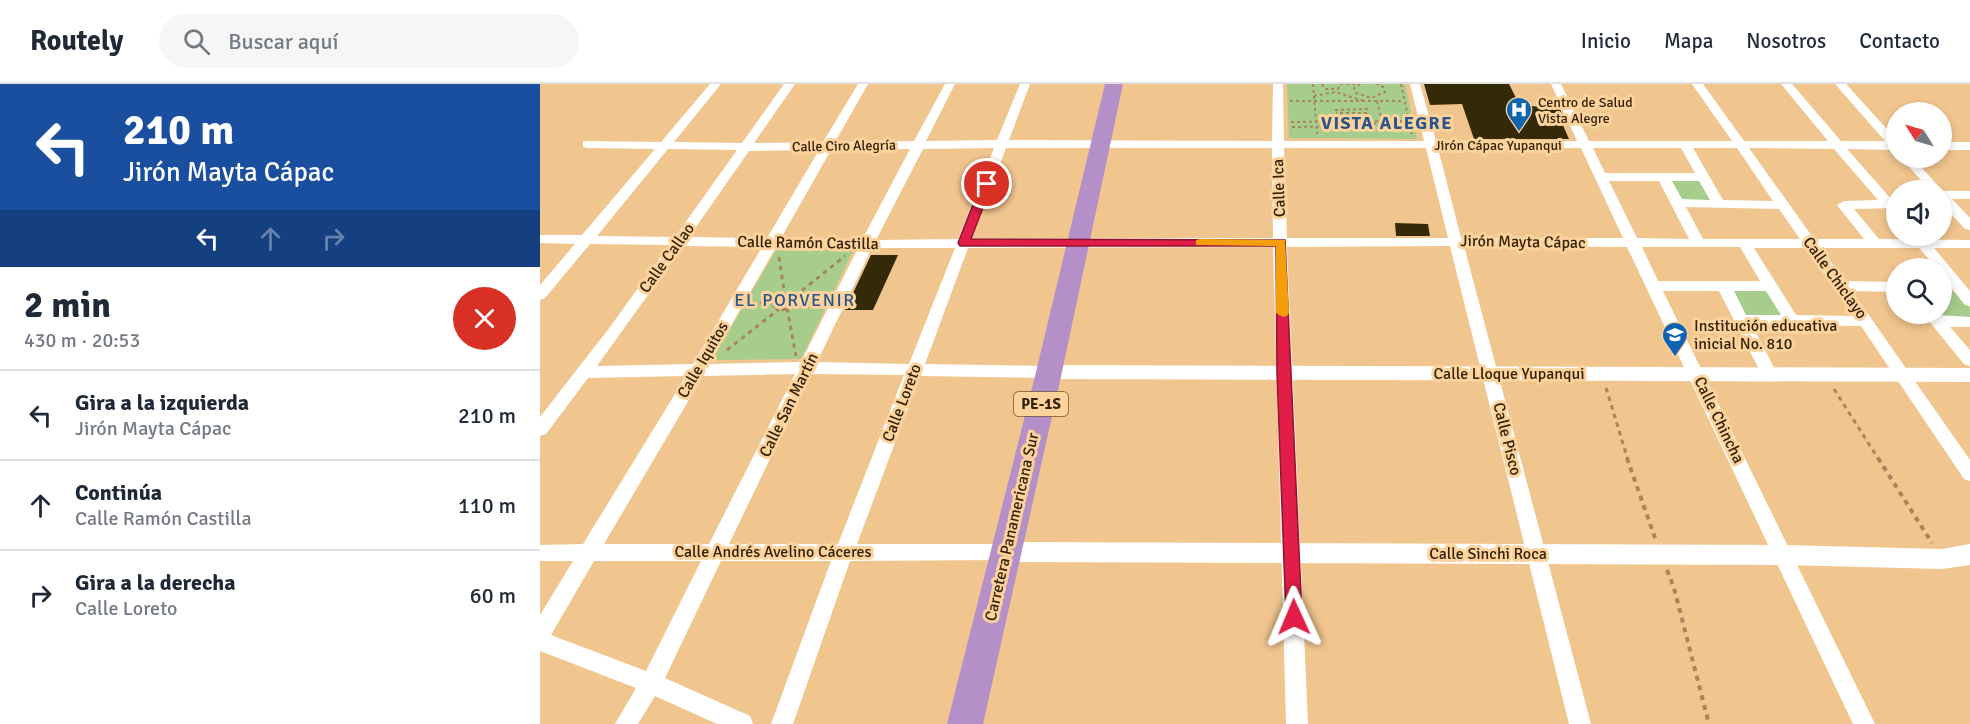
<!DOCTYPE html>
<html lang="es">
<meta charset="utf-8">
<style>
:root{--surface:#fff;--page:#f6f6f7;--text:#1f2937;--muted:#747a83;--line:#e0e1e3}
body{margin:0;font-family:Signika,sans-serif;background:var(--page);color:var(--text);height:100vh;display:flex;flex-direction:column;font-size:22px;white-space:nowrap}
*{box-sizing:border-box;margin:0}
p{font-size:20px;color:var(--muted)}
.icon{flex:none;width:33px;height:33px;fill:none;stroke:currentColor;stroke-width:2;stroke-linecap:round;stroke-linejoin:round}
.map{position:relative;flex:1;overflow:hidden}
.details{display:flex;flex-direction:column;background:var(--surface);width:540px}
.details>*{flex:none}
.hud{background:#1a4fa0;color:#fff;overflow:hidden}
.needle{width:39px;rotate:307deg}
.tools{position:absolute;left:1346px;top:18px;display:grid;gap:12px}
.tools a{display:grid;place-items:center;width:66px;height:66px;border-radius:50%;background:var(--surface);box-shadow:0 3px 9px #0003;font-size:30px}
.pin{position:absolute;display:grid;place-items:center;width:51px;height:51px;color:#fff;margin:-26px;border:3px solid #fff;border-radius:50%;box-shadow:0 2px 6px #0007}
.me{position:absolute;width:66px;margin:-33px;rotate:359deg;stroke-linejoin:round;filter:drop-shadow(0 0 4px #0008)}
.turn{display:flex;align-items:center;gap:21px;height:126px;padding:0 24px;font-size:27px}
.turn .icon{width:78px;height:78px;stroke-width:2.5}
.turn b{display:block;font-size:42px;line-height:51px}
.lanes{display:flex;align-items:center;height:57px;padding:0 24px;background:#0003;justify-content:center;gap:30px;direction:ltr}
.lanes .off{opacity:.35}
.round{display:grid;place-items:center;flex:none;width:63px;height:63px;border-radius:32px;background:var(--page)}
.overview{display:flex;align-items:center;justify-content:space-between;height:102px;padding:0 24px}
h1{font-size:36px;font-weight:800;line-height:45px}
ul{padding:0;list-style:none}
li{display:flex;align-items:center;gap:18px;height:90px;padding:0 24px;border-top:2px solid var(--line)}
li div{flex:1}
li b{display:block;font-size:22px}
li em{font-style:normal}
header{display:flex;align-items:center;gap:36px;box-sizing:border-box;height:84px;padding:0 30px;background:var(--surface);border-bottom:2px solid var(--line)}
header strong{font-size:28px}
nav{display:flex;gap:33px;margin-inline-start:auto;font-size:21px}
.search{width:420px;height:54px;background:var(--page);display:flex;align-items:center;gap:15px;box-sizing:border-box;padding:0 21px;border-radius:33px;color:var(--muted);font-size:22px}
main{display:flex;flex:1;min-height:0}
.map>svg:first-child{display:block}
.green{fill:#a7cd8c}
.building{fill:#342a07}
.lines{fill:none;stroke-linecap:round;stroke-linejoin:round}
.path-far2{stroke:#a7865b;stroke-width:2;stroke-dasharray:3 3;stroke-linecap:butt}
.path-far1{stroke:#a7865b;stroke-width:3;stroke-dasharray:4.5 4.5;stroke-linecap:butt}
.path{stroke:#a7865b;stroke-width:4;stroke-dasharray:5 5;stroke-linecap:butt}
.minor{fill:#fff;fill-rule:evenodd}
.tertiary{fill:#fff;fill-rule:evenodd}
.trunk{fill:#b48fc8;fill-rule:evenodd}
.route{fill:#e11d48;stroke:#92132f;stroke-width:1.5}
.slow{fill:#f59e0b}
.labels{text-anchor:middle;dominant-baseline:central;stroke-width:6;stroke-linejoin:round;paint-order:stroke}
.far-poi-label{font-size:14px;fill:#32220b;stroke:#fed29b;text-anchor:start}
.far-street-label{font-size:14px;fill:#32220b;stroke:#fed29b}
.shield{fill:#fed29b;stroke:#6f5736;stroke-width:1.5}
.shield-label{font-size:15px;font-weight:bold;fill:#32220b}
.street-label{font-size:16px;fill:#32220b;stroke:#fed29b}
.poi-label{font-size:16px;fill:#32220b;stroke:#fed29b;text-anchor:start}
.far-district-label{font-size:18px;font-weight:bold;letter-spacing:1.5px;fill:#26568a;stroke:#fed29b}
.neighbourhood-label{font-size:18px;letter-spacing:1.5px;fill:#26568a;stroke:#fed29b}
</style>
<header>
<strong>Routely</strong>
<div class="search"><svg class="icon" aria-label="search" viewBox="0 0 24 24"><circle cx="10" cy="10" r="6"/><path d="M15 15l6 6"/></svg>Buscar aquí</div>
<nav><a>Inicio</a><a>Mapa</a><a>Nosotros</a><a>Contacto</a></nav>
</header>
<main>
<section class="details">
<div class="hud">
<div class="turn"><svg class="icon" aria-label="left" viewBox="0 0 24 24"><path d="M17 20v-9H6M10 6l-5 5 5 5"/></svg><div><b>210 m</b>Jirón Mayta Cápac</div></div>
<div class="lanes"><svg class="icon" aria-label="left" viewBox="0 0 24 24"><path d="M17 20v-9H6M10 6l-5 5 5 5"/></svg><svg class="icon off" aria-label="ahead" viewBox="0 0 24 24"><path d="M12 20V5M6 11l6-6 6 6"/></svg><svg class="icon off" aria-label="right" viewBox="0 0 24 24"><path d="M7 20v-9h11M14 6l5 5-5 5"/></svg></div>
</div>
<div class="overview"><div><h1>2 min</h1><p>430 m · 20:53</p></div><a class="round" style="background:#d93025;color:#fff"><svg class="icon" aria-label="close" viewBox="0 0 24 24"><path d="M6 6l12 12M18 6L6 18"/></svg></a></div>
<ul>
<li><svg class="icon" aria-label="left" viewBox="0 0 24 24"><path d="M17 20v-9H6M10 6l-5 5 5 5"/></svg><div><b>Gira a la izquierda</b><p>Jirón Mayta Cápac</p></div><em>210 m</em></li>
<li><svg class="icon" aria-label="ahead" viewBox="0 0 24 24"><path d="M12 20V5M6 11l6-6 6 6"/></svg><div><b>Continúa</b><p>Calle Ramón Castilla</p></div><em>110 m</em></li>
<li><svg class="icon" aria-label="right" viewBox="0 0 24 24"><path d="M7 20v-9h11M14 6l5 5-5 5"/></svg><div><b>Gira a la derecha</b><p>Calle Loreto</p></div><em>60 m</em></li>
</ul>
</section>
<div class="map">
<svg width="1430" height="640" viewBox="0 0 1430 640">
<rect width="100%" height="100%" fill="#f1c58e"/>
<path class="green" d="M747,0h118l12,55 -128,-1z
M1129,96l31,1 12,19h-32z
M314,165l-53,110 -89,1 64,-110z
M1192,205l35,1 17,26h-38z
M1401,208h16l13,16v10h-29l-3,-4h3z"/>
<path class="building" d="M884,0h85l11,22 39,1 7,16h-4l7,16h-95l-12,-35 -32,1z
M855,139l33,1 2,12h-34z
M331,171h27l-25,55h-28z"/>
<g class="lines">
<path class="path-far2" d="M773,0l4,50
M782,0l3,5h13l2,-5
M800,0h16
M820,0l-6,4 2,5 15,5 14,-6 -2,-5 -6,-3
M861,0l11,51
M774,12l22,-4 28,9
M750,17h114
M837,17l5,20
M795,26l32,-1v4h-31
M751,38l118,-1
M752,43l83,-1 -1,-5"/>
<path class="path-far1" d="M239,173l6,40
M251,210l8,4 -4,8 -13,4 -8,-4 5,-8z
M255,212l50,-40
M257,218h25
M211,219l26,-1
M247,224l9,48
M187,266l52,-41
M1066,304l22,72
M1294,305l45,71"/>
<path class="path" d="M1087,374l28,80
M1338,374l54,85
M1127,486l7,18 35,136"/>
<path class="minor" d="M170,0h11l-47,58 68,1 42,-59h11l-41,59 69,-1 35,-58h10l-33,58 79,-1 31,-57h10l-29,57 71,-1 23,-56h10l-21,56 263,1 1,-57h10l1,57h140l-14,-57h10l16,57h141l-26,-57h10l28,57h143l-40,-57h11l41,57h84l-47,-57h11l49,57h44l-50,-57h11l50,55v11l-49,-1 45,51h4l-1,8 -41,1 25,30 91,1v8h-36l36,43v15l-5,-1 -24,-30v-7h-5l-17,-20h-98l24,33 51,1v10l-44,-1 118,169v21l-6,-2 -103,-153 -109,-1 26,50 -2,4h-12l-45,-88h-56l212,433h-22l-226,-477 -163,-1 127,478h-22l-119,-478 -163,1 21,477h-22l-13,-477 -305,1 -43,116 124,2 6,2 2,4 -2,4 -6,2 -129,-2 -63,168h148l7,2 3,6 -3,6 -7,2 -155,1 -57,163h-22l60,-163h-110l-56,117 85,38 3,8h-36l-62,-28 -17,28h-23l21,-36 -96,-37v-36l33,-54h-33v-16l43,-1 103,-168 -98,2 -42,56 -6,2v-19l70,-90 59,-82 -79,-1 -45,54 -5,2v-15l35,-41 -35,-1v-8h42l73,-86 -68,-1 -4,-1v-6l78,1zM454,64l-36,91 -82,1 47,-91zM466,64h266l1,90 -301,1zM744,64h142l22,90h-161zM898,64h143l42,90h-162zM1053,64h88l14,25h-90zM1153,64h44l36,53 -50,-1zM1209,64l85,1 44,51 -34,1 -7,4 27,34h-50zM128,65l69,1 -62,87 -78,-1zM370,65l-48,91 -81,-2 50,-88zM279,66l-52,88 -78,-1 60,-86zM1069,97h50l30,58 -52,-1zM1132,97h27l11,19 -28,-1zM1146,123l93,2 21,30h-97zM143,162l79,1 -69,117 -96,2zM236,163l82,1 -57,114 -92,2zM1102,163h98l20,34h-102zM332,164h83l-46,116 -92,-2zM1214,164h52l48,68 -58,-1zM1194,207h32l15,24h-35zM255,290l-86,170h-105l99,-168zM271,290l93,1 -66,169h-109zM54,477h107l-55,110 -95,-36z
M1401,58h29v8h-29z
M1361,74h12l30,33h27v8h-18l18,19v12l-5,-1 -24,-26v-13h-11z
M1383,230l47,3v10h-20l20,23v16l-6,-2z"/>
<path class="tertiary" d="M509,281l921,3v14l-921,-3 -7,-2 -2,-5 2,-5z
M465,458l779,3 158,4 28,-5v21l-28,4 -158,-4 -779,-3 -8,-3 -3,-7 3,-7z"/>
<path class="trunk" d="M565,0h18l-61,288 -79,352h-36l89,-352z"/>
</g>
<path class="route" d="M447,96l5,4 -21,55 314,1 17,377 -2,6 -6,2 -6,-2 -2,-6 -9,-244 -1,-127h-316l-2,-3 23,-59z"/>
<path class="slow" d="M660,155l85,1 4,73 -2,3 -4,1 -7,-4v-67l-80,-1v-5z"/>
<defs>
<symbol id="hospital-pin" viewBox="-11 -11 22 30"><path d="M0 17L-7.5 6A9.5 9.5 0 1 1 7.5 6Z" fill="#0f64b2" stroke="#fed29b"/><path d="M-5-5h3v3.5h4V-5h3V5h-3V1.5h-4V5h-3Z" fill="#fff"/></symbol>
<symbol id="school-pin" viewBox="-11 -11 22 30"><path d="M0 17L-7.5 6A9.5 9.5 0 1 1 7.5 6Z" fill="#0f64b2" stroke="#fed29b"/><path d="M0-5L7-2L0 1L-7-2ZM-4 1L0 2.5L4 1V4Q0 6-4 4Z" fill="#fff"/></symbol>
</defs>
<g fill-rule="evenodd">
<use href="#hospital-pin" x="964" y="11" width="30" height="40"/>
<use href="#school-pin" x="1120" y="236" width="30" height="40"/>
</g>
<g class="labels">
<g class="far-poi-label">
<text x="998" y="18">Centro de Salud<tspan x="998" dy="16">Vista Alegre</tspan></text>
</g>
<g class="far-street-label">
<text x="958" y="61">Jirón Cápac Yupanqui</text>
<text transform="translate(304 62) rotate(-1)">Calle Ciro Alegría</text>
</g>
<rect class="shield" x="474" y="308" width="54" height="24" rx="4.5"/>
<g class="shield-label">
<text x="501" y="320">PE-1S</text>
</g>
<g class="street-label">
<text transform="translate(739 104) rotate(-92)">Calle Ica</text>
<text transform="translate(983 158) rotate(1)">Jirón Mayta Cápac</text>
<text transform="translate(268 159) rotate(1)">Calle Ramón Castilla</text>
<text transform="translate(127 174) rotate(-54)">Calle Callao</text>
<text transform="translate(1295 194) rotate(54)">Calle Chiclayo</text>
<text transform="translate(163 276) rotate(-60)">Calle Iquitos</text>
<text x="969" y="290">Calle Lloque Yupanqui</text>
<text transform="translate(362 319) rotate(-69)">Calle Loreto</text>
<text transform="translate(249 321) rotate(-64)">Calle San Martín</text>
<text transform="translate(1179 336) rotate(64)">Calle Chincha</text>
<text transform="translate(967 355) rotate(76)">Calle Pisco</text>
<text transform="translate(472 443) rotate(-77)">Carretera Panamericana Sur</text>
<text x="233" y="468">Calle Andrés Avelino Cáceres</text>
<text x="948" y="470">Calle Sinchi Roca</text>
</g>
<g class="poi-label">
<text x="1154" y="242">Institución educativa<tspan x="1154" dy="18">inicial No. 810</tspan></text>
</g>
<g class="far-district-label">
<text x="847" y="39">VISTA ALEGRE</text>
</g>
<g class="neighbourhood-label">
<text x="255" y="216">EL PORVENIR</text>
</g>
</g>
</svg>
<div class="tools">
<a><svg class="needle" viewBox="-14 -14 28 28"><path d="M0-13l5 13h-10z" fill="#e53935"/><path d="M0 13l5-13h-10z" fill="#747a83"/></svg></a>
<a><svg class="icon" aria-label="sound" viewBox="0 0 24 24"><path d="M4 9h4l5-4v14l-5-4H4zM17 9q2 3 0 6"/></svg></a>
<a><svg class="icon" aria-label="search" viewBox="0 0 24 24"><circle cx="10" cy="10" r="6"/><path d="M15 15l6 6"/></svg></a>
</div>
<div class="pin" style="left:447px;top:100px;background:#d93025"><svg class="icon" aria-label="arrive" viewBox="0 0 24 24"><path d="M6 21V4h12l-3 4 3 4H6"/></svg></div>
<svg class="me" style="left:754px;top:533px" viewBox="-20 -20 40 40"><path d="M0-17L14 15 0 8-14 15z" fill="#e11d48" stroke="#fff" stroke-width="4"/></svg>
</div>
</main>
